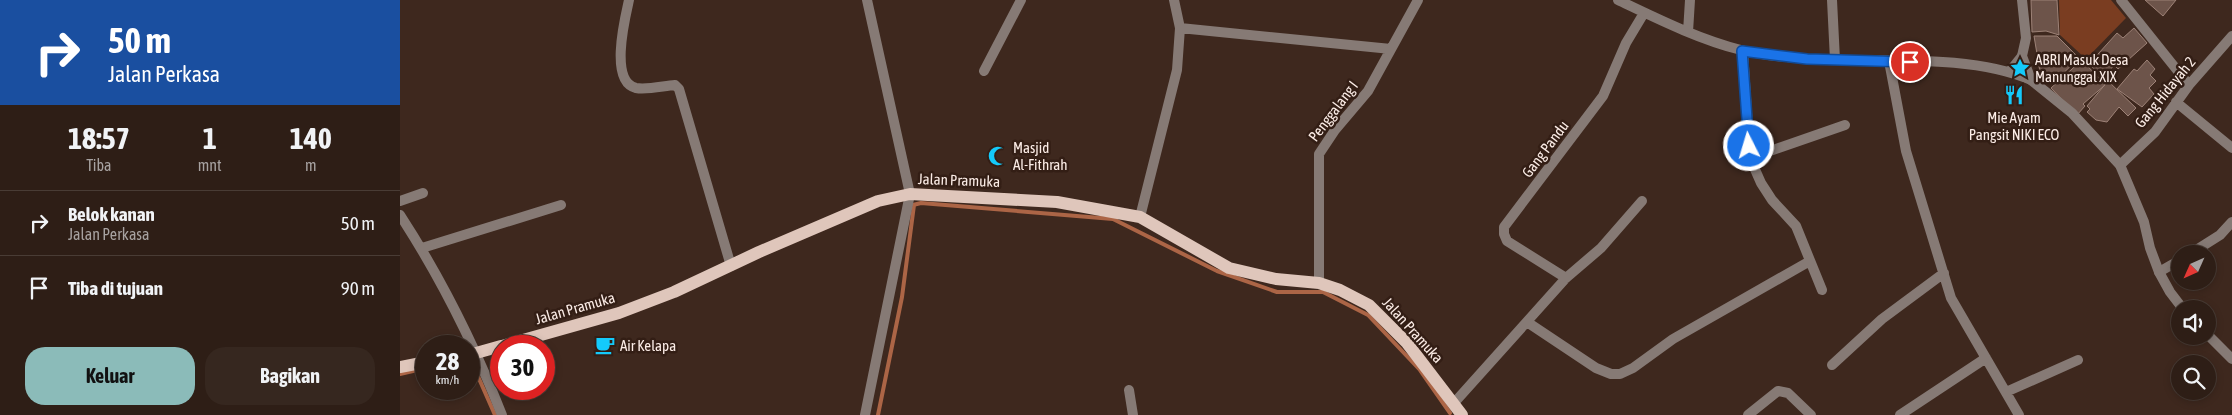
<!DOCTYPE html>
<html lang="id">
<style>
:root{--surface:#2e1e16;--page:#36271f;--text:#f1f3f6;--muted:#a7a2a1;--line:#493c35;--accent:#8bbbb9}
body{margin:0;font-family:"Asap Condensed",sans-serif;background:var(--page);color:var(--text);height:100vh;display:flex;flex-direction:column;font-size:19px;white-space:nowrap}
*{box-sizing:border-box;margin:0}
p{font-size:16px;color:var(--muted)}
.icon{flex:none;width:28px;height:28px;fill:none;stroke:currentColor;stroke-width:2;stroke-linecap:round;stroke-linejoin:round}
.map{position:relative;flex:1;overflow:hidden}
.side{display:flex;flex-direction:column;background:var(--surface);width:400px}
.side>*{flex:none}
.hud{background:#1a4fa0;color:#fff;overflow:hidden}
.needle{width:32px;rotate:225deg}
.fabs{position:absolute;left:1771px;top:245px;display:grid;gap:10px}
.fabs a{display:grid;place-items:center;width:45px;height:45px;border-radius:50%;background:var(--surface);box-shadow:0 2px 8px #0003,0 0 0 1px var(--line);font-size:25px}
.speed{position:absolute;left:15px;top:335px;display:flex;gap:10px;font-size:25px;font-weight:700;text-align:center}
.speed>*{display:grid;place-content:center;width:65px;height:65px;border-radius:50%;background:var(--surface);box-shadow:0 2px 8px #0003,0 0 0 1px var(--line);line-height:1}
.speed small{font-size:12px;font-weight:400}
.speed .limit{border:8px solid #d22;background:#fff;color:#111}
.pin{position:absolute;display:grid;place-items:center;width:42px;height:42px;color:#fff;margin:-21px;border:2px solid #fff;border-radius:50%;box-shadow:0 1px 5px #0007}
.me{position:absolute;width:55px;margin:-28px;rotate:355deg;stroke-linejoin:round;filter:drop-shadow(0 0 4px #0008)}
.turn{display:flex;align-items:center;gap:18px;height:105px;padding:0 25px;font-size:22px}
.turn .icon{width:65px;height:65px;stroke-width:2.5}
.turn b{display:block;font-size:35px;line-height:42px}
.eta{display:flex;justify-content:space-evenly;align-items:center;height:85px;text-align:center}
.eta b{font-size:30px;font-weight:700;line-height:35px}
.button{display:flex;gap:10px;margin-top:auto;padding:10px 25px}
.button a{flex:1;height:58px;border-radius:20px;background:var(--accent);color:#111;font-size:20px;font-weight:700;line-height:58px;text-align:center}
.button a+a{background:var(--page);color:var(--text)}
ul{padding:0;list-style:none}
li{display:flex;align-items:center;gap:15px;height:65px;padding:0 25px;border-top:1px solid var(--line)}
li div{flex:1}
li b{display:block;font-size:19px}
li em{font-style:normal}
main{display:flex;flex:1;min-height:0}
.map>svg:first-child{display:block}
.green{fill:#7a3d21}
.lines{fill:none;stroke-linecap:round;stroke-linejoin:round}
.stream{stroke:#ac6546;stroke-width:4}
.building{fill:#6d544a;stroke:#9d8277}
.minor{stroke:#867a75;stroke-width:10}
.tertiary{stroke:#867a75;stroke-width:10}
.primary{stroke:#dfc6bb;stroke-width:12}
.route-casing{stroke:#114b97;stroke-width:12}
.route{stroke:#1a73e8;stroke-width:9}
.labels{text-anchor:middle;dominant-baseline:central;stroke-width:5;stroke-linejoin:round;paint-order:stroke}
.poi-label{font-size:15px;fill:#fbece6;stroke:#331e15;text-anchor:start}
.street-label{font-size:15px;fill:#fbece6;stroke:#331e15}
</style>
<main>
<section class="side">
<div class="hud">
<div class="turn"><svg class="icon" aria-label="right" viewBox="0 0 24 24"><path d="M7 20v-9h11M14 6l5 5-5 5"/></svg><div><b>50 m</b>Jalan Perkasa</div></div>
</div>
<div class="eta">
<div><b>18:57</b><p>Tiba</p></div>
<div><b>1</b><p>mnt</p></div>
<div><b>140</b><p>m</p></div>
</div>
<ul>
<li><svg class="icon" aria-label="right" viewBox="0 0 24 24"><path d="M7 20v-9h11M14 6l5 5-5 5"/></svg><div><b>Belok kanan</b><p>Jalan Perkasa</p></div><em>50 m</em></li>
<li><svg class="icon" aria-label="arrive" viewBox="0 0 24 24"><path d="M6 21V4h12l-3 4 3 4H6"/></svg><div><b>Tiba di tujuan</b></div><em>90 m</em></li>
</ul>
<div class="button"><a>Keluar</a><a>Bagikan</a></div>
</section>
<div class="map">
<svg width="1832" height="415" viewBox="0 0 1832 415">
<rect width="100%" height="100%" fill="#3e281e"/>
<path class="green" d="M1659,0h52l15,18 -40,41 -26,-24z"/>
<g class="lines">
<path class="stream" d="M513,205l8,-2 192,16 104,52 60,21h46l45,23 52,55 30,43
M69,366l4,-1 22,50
M0,374l26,-6
M478,415l24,-118 12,-92"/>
</g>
<path class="building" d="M1631,0h26l2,35 -13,-4 -14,1z
M1745,0h31l-13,16z
M1734,28l13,15 -29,26 -4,-4 -10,13 -15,-14 28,-31 6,5z
M1634,36h23l22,22 -27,26 -12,-12z
M1682,60l23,25 -22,19 2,2 -8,9 -26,-27z
M1747,60l8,9 -5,6 6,6 -7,7 5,6 -12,13 -25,-18 17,-20 3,2z
M1708,81l28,27 -8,8 -9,-9 -12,15 -11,-2 -9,-8 3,-3 -3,-3z"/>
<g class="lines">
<path class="minor" d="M229,0c-4,18 -20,82 7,88 11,2 27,-2 39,-3l4,4 52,177
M1218,0c40,19 80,39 123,50 21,6 47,7 68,9 69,4 159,-6 222,21
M1432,0l3,60
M1721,0l68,85
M780,28l211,21
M1288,32l2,-32
M1343,51l7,107 11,25 11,17 24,26 26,64
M1489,61l17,90 45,147 68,117
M584,71l37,-71
M1610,71l12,-15
M1776,102l56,46
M1350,158l95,-33
M1720,165l35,-33 34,-47 43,-49
M0,201l23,-8
M0,215c41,63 74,129 102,200
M740,217l37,-147 3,-42 -6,-28
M22,248l139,-43
M1790,254l30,-19 12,-13
M1759,272l21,-12
M1166,278l-59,-37 -3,-7v-7l99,-131 23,-53 18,-30
M919,283v-129l16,-24 33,-39 50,-91
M1127,322l69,46 15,6h9l13,-6 40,-29 137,-78
M1432,365l50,-46 62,-46
M729,390l4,25
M1606,392l72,-32
M1054,403l112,-125 35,-30 41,-47
M465,415l45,-221 -43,-194
M1348,415l30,-24 10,2 23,22
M1500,415l86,-57"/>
<path class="tertiary" d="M1622,0l4,38 -4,18 9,24 41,33 48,52 24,57 6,26 9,24 11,20 13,17
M1808,335l24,24"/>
<path class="primary" d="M102,346l117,-33 55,-21 85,-40 119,-51 32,-7 147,8 83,15 89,51 47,11 43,4 21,7 29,15 38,38 55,72
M69,355l32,-9
M0,367l26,-5"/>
</g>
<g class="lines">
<defs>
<path id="route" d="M1349,146l-7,-95 65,8 103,3"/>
</defs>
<use href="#route" class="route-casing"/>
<use href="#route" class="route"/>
</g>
<defs>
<symbol id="sight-bare" viewBox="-9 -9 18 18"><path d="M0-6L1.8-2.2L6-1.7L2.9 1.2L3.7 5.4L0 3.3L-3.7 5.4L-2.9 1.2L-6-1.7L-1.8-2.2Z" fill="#14cafb" stroke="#331e15" stroke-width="2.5" paint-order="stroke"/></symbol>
<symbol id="restaurant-bare" viewBox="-9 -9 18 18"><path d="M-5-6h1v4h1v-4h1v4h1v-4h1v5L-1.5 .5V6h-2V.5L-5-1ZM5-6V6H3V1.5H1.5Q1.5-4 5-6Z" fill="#14cafb" stroke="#331e15" stroke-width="2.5" paint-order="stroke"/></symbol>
<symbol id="mosque-bare" viewBox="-9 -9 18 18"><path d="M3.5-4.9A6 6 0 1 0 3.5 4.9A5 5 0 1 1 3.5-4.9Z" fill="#14cafb" stroke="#331e15" stroke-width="2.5" paint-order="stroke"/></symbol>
<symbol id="cafe-bare" viewBox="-9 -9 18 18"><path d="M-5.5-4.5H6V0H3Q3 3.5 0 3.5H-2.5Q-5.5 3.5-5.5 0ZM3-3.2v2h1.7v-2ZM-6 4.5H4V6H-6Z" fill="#14cafb" stroke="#331e15" stroke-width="2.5" paint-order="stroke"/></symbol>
</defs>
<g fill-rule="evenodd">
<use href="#sight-bare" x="1606" y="54" width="28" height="28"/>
<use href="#restaurant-bare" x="1600" y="81" width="28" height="28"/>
<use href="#mosque-bare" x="584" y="142" width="28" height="28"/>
<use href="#cafe-bare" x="191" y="331" width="28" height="28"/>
</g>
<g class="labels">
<g class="poi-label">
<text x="1635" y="59">ABRI Masuk Desa<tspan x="1635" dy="17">Manunggal XIX</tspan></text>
<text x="1614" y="117" text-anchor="middle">Mie Ayam<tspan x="1614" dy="17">Pangsit NIKI ECO</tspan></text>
<text x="613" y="147">Masjid<tspan x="613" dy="17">Al-Fithrah</tspan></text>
<text x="220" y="345">Air Kelapa</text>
</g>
<g class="street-label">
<text transform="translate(1765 92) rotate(-51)">Gang Hidayah 2</text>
<text transform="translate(933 111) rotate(-53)">Penggalang I</text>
<text transform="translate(1145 149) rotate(-53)">Gang Pandu</text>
<text transform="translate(559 180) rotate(2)">Jalan Pramuka</text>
<text transform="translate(175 308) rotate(-16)">Jalan Pramuka</text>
<text transform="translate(1013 330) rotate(48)">Jalan Pramuka</text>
</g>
</g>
</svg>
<div class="fabs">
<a><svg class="needle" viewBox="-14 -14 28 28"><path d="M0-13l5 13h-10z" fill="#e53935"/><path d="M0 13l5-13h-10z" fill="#a7a2a1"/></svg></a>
<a><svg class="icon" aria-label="sound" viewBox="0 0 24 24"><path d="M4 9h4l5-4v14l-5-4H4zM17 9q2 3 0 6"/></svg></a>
<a><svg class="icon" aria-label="search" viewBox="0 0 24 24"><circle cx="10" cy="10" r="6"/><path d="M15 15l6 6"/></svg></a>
</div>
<div class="speed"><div>28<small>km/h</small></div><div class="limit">30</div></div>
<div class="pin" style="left:1510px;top:62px;background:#d93025"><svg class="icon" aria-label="arrive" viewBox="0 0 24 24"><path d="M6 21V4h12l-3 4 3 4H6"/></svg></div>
<svg class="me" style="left:1349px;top:146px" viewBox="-20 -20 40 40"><circle r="17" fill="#1a73e8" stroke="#fff" stroke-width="3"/><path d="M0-11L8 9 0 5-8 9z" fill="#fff"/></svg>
</div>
</main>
